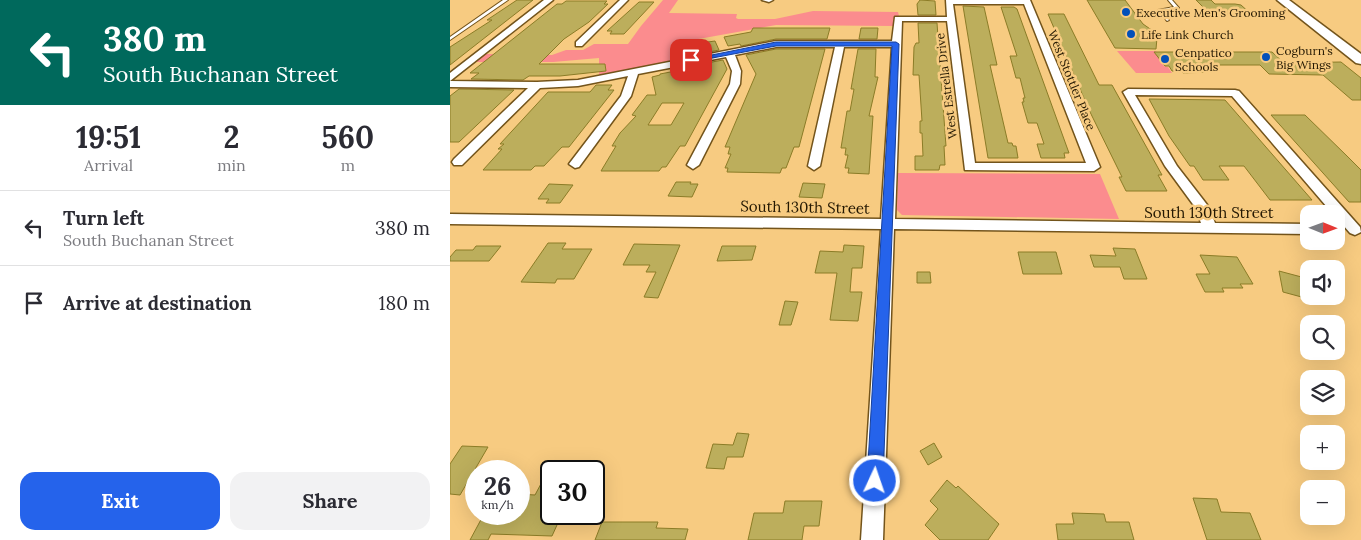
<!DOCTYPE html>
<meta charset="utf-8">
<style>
:root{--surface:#fff;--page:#f2f2f3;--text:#2b2b33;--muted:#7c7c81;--line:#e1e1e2;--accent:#2563eb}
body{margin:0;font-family:Lora,serif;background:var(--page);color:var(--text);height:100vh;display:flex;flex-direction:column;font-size:19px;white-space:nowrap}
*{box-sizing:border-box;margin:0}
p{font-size:16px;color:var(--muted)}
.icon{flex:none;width:28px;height:28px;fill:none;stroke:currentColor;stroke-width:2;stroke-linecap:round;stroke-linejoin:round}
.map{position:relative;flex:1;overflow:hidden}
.panel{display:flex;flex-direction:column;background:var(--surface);width:450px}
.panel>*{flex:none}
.banner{background:#00695c;color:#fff;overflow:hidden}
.needle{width:32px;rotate:91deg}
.fabs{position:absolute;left:850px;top:205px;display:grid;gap:10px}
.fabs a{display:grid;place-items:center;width:45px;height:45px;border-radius:10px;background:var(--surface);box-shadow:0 5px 20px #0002;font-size:25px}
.speed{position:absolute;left:15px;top:460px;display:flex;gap:10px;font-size:25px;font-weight:700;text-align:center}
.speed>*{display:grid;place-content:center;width:65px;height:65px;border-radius:50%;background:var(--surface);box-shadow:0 5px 20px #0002;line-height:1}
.speed small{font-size:12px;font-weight:400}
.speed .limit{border:2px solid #111;border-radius:8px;background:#fff;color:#111}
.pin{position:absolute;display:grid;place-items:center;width:42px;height:42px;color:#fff;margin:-21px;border-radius:10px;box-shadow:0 2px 8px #0006}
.me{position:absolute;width:55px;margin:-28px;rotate:3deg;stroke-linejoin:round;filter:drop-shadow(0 0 4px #0008)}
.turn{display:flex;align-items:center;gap:18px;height:105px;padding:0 20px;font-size:22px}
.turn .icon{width:65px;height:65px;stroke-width:2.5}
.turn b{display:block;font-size:35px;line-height:42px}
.eta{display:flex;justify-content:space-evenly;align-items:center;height:85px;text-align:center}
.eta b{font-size:30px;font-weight:700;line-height:35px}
.button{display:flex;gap:10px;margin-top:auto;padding:10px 20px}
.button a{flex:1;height:58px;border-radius:15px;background:var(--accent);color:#fff;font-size:20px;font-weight:700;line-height:58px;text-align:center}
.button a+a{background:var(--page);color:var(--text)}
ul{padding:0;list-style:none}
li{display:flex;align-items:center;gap:15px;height:75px;padding:0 20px;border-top:1px solid var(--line)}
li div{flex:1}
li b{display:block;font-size:19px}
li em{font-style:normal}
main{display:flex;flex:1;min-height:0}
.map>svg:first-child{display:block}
.green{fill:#fb8c8e}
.building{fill:#bcae5c;stroke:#8b7c27;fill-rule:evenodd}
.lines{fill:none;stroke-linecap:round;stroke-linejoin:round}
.lane-casing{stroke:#73541b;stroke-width:2}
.street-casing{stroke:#73541b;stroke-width:3}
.secondary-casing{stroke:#73541b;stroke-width:3}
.lane{fill:#fff;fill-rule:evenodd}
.street{fill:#fff;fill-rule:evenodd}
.secondary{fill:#fff;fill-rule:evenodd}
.route{fill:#2563eb;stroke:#184099}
.poi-dot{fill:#0350ba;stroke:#f7cb81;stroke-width:2}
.labels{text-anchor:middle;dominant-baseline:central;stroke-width:5;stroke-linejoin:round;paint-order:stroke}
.far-poi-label{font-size:12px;fill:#241802;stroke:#f7cb81;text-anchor:start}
.far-street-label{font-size:12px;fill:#241802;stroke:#f7cb81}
.street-label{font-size:15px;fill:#241802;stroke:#f7cb81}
</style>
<main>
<section class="panel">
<div class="banner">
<div class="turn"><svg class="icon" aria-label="left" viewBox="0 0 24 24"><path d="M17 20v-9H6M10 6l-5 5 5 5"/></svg><div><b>380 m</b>South Buchanan Street</div></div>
</div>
<div class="eta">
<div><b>19:51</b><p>Arrival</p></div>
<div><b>2</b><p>min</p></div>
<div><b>560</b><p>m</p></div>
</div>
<ul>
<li><svg class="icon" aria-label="left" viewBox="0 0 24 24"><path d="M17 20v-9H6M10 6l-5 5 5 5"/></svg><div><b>Turn left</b><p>South Buchanan Street</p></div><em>380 m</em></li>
<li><svg class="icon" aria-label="arrive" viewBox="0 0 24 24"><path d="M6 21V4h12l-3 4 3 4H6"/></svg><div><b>Arrive at destination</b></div><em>180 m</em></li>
</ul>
<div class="button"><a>Exit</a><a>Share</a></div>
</section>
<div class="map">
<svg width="911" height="540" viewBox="0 0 911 540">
<rect width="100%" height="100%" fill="#f7cb81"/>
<path class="green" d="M213,0h15l-9,13 68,1 -1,4 2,1h37l38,-8 85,1 1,4 -6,3v7l-117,-1 -100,18 6,17 -83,16v-18l-46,4h-77l9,-8 67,1 14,-5h17l11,-6h34l13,-18z
M667,51h39l8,15 4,1 4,6h-36z
M448,173l202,1 19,45 -217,-4 -5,-5z"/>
<path class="building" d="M67,0h16l-83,65v-18l42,-27h-5z
M470,0l15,1 1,14h-18l-1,-11z
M637,0h38l18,24 13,9 1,5 -1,11 -41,-1z
M746,0h15l4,4h20l6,1 11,10 -35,-1 -9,-2z
M116,1h41l-3,3h4l-19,18 -25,17 -25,25h66l1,7 -46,5h-31l-6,4 -52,-1 8,-6h-9l87,-69h5z
M189,2h15l-30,32h-14l2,-3h-5z
M513,6l21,1 13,58h-7l18,78h4l1,3h3l2,12h-30z
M551,7h13l3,2 52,144h-5l1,5h-24l-4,-14h7l-7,-21h-9l-6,-21h2l-1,-4h2l-5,-20h-4l-6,-22h7z
M598,14h16l35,71h13l50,90h-4l9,16h-41l-7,-14h3l-33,-67z
M468,23h19l9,123h-2l1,19h-5l-1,5h-24v-14h8l-1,-23h-2v-12h2l-3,-46h-6l1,-28 2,-4h3z
M303,28h77l-3,11h-51l-35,7 -1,-2 -12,2 -4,-9 27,-5z
M411,28h17l-1,11h-18z
M265,41l4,9 -36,7 -3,-11z
M326,49h49l-26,98h-5l-8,21h-4l-2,5 -53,-1 1,-4h-3l6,-14h-3l2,-7h-5l31,-73 -10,-19z
M408,49h18l-1,28h3l-9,39h4l-4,58 -21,-1 1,-5h-4l3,-13h-3l1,-7h-5l6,-37h3l4,-22h-3z
M704,52h118l12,11 57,-1 20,16v22h-9l-29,-25 -54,-1 -9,-9h-55l6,7 -28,1 -1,-2h-10l-3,-5h-4z
M273,60l4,9 -42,77h-5l-14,21h-4l-3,4h-58l15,-25h-4l8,-13 16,-17 -4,-1 15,-20h9l-4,-18 8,-2v-1l26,-5 -1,-2zM212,103h22l-13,22h-23z
M146,85h16l-4,5h6l-45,57h-7l-18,19h-9l-4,4h-48l19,-21h-4l6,-5h-4l48,-52h42z
M9,89l55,1 -55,52h-9v-46z
M699,99l76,1 87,100h-42l-26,-34h-25l10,14h-26l-9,-14h-4l-21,-30z
M821,115h34l42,41 14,14v32h-12z
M226,182h15l-1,2h8l-6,13 -24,-1z
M353,183l22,1 -3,14 -23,-1z
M99,184l24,1 -13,18h-14l3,-4h-11z
M98,243h18l-4,6h30l-18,30h-17l-2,4 -34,-1z
M184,244l46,1 -22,53 -14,-1 12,-25h-10l4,-7h-27z
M394,245l20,1 -2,22h-10l-2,24h12l-4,29 -28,-1 7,-47h-22l5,-22 23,1z
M26,246h25l-12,15h-39v-4l6,-7h17z
M272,246h34l-4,14 -35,1z
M663,248l22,1 12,30h-23l-4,-12h-26l-4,-12 26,1z
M568,252h38l6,22h-39z
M750,255l37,2 16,27h-13l3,4h-21l2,4h-19l-9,-18h14z
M829,271l30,8v20l-26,-7z
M467,272h13l1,11h-14z
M335,301l13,1 -7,23h-12z
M287,433l12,1 -6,23h-16l-3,12 -18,-1 7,-24 20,1z
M484,443l8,14 -14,8 -8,-14z
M12,446l26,1 -28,48 -10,-1v-30z
M93,480h8v34h11l-10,22 -61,-2 -3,6h-18l14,-26h35v-20l16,1z
M497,480l9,8 2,-2 41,38 -11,16h-48l-15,-15 13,-16 -8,-8z
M743,498l24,1 4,13 29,1 11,27h-54z
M335,501h37l-3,25h-15l-2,14h-54l6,-27h29z
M622,513l32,1 2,8h23l5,18h-76l-2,-16h18z
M152,522h56l-2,6 32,1 -3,11h-90z"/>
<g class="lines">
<defs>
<path id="lane" d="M53,0h5l-58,40v-3z
M718,0h4l7,8 -16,3 6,9 -2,1 -9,-11 16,-3z"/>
<path id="street" d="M94,0h9l-103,81v-8z
M170,0h8l-46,46h-6v-4z
M312,0h11l-4,2z
M496,0h84l70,167 -6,4 -129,-1 -18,-149h-45l-7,198 306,4 -6,-16 -30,-41 -42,-74 5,-3 107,1 4,1 121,136 1,5 -6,3 -5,-2 -14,-16v-3h-3l-101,-118 -97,-1 42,71 31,40 7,17 94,1v10l-415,-5 -11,311h-22l20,-311 -431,-5v-10l431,5 11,-172h-48l-24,119 -6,4 -6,-4 27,-119h-59l-41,8 6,16 -1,13 -41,81 -6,4 -6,-4 43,-81 2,-13 -6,-14 -88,17 -7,22 -52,71 -4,1 -6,-4 52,-68 7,-20 -50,10 -38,2 -78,77h-8l-2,-3 2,-3 74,-71 -78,-1v-6l87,1 41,-2 198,-39h116l3,-24h52zM503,4h71l62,159h-111z"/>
<path id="secondary" d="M827,0h12l72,54v10l-5,-1z"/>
</defs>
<use href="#lane" class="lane-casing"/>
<use href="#street" class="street-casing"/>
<use href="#secondary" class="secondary-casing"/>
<use href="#lane" class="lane"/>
<use href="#street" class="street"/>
<use href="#secondary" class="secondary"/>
</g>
<path class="route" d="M326,42h120l3,2 -16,437 -3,5 -5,3 -6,-3 -2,-5 25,-435h-116l-85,16 -4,-2z"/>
<g class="poi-dot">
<circle cx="676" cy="12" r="5"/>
<circle cx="681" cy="34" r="5"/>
<circle cx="816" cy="57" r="5"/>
<circle cx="715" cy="59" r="5"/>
</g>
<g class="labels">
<g class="far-poi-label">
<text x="686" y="12">Executive Men's Grooming</text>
<text x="691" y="34">Life Link Church</text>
<text x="826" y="50">Cogburn's<tspan x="826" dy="14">Big Wings</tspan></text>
<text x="725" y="52">Cenpatico<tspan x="725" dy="14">Schools</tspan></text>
</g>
<g class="far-street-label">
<text transform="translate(622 80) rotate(68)">West Stottler Place</text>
<text transform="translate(496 86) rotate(-97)">West Estrella Drive</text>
</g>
<g class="street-label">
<text transform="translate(355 207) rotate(1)">South 130th Street</text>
<text x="759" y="212">South 130th Street</text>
</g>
</g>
</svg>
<div class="fabs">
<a><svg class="needle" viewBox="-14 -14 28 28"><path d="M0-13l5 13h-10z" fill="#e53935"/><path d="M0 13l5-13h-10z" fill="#7c7c81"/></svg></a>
<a><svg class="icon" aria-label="sound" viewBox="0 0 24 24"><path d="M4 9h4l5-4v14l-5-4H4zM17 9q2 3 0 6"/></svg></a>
<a><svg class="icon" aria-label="search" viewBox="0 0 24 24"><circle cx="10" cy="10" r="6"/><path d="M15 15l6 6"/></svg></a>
<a><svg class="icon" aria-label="layers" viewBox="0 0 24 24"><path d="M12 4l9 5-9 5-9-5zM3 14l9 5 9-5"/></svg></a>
<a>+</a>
<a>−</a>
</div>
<div class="speed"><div>26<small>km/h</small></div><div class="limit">30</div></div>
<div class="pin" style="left:241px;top:60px;background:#d93025"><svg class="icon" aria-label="arrive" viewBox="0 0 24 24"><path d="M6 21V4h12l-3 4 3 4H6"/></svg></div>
<svg class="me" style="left:425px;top:481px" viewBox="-20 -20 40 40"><circle r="17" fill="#2563eb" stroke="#fff" stroke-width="3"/><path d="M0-11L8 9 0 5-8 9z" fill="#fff"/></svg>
</div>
</main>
